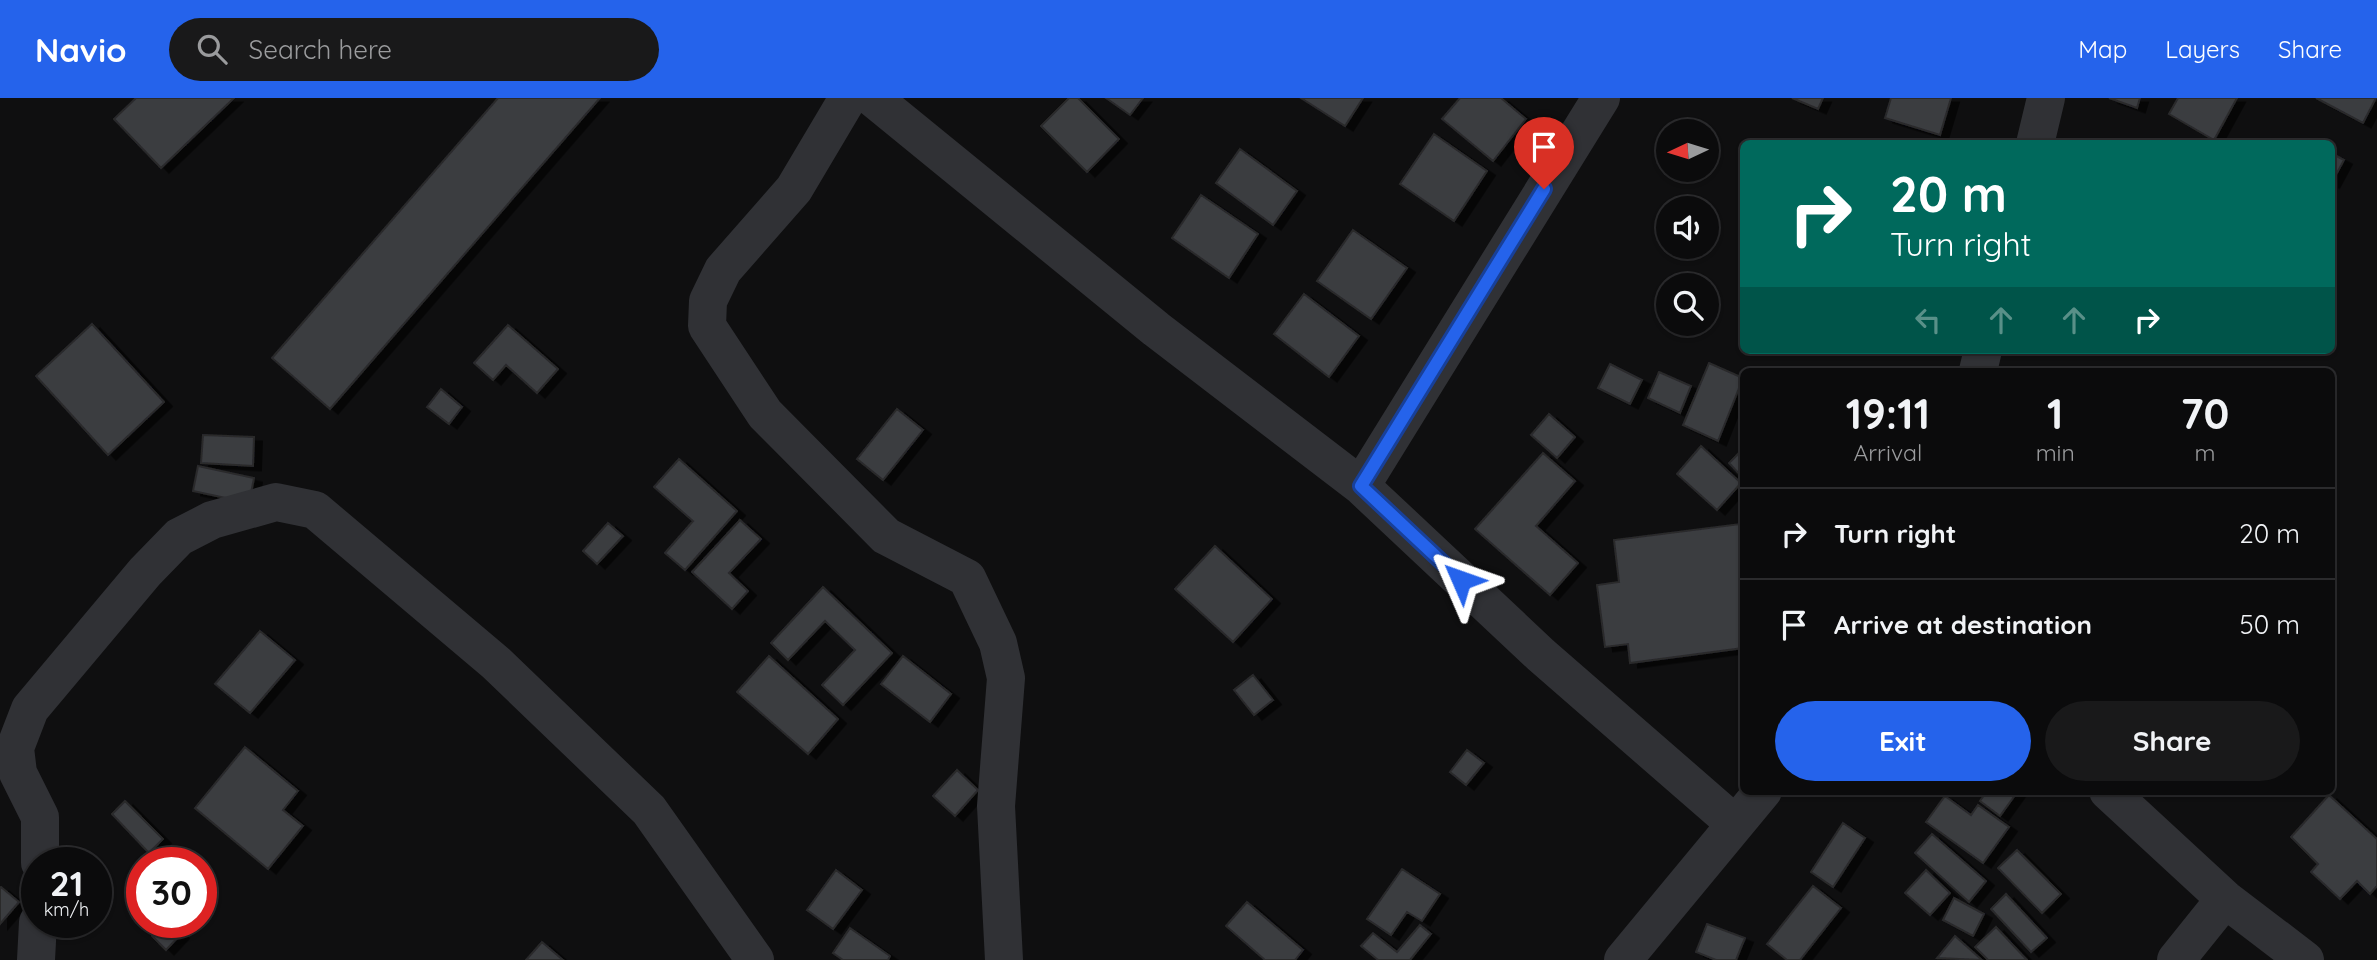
<!DOCTYPE html>
<style>
:root{--surface:#0b0b0c;--page:#19191a;--text:#f1f3f6;--muted:#9a9b9d;--line:#2b2b2d;--accent:#2563eb}
body{margin:0;font-family:Quicksand,sans-serif;background:var(--page);color:var(--text);height:100vh;display:flex;flex-direction:column;font-size:26px;white-space:nowrap}
*{box-sizing:border-box;margin:0}
p{font-size:23px;color:var(--muted)}
.icon{flex:none;width:38px;height:38px;fill:none;stroke:currentColor;stroke-width:2;stroke-linecap:round;stroke-linejoin:round}
.map{position:relative;flex:1;overflow:hidden}
.side{position:absolute;left:1740px;top:270px;width:595px;height:427px;display:flex;flex-direction:column;background:var(--surface);border-radius:10px;box-shadow:0 2px 5px #0004,0 0 0 2px var(--line)}
.side>*{flex:none}
.hud{position:absolute;left:1740px;top:42px;width:595px;height:214px;border-radius:10px;box-shadow:0 2px 5px #0004,0 0 0 2px var(--line);background:#00695c;color:#fff;overflow:hidden}
.needle{width:46px;rotate:266deg}
.fabs{position:absolute;left:1656px;top:21px;display:grid;gap:14px}
.fabs a{display:grid;place-items:center;width:63px;height:63px;border-radius:50%;background:var(--surface);box-shadow:0 2px 5px #0004,0 0 0 2px var(--line);font-size:35px}
.speed{position:absolute;left:21px;top:749px;display:flex;gap:14px;font-size:35px;font-weight:700;text-align:center}
.speed>*{display:grid;place-content:center;width:91px;height:91px;border-radius:50%;background:var(--surface);box-shadow:0 2px 5px #0004,0 0 0 2px var(--line);line-height:1}
.speed small{font-size:18px;font-weight:400}
.speed .limit{border:10px solid #d22;background:#fff;color:#111}
.pin{position:absolute;display:grid;place-items:center;width:60px;height:60px;color:#fff;margin:-72px -30px;border-radius:50% 50% 50% 0;rotate:-45deg;box-shadow:0 0 7px #0007}
.pin .icon{rotate:45deg}
.me{position:absolute;width:77px;margin:-38px;rotate:313deg;stroke-linejoin:round;filter:drop-shadow(0 0 5px #0008)}
.turn{display:flex;align-items:center;gap:24px;height:147px;padding:0 35px;font-size:32px}
.turn .icon{width:91px;height:91px;stroke-width:2.5}
.turn b{display:block;font-size:49px;line-height:60px}
.lanes{display:flex;align-items:center;height:66px;padding:0 35px;background:#0003;justify-content:center;gap:35px;direction:ltr}
.lanes .off{opacity:.35}
.eta{display:flex;justify-content:space-evenly;align-items:center;height:119px;text-align:center}
.eta b{font-size:42px;font-weight:700;line-height:49px}
.cta{display:flex;gap:14px;margin-top:auto;padding:14px 35px}
.cta a{flex:1;height:80px;border-radius:42px;background:var(--accent);color:#fff;font-size:28px;font-weight:700;line-height:80px;text-align:center}
.cta a+a{background:var(--page);color:var(--text)}
ul{padding:0;list-style:none}
li{display:flex;align-items:center;gap:21px;height:91px;padding:0 35px;border-top:2px solid var(--line)}
li div{flex:1}
li b{display:block;font-size:26px}
li em{font-style:normal}
header{display:flex;align-items:center;gap:42px;box-sizing:border-box;height:98px;padding:0 35px;background:var(--accent);color:#fff}
header strong{font-size:33px}
nav{display:flex;gap:38px;margin-inline-start:auto;font-size:24px}
.search{width:490px;height:63px;background:var(--page);display:flex;align-items:center;gap:18px;box-sizing:border-box;padding:0 24px;border-radius:38px;color:var(--muted);font-size:26px}
.map>svg:first-child{display:block}
.building{fill:#3b3c40;stroke:#29292c;stroke-width:2;filter:url(#shadow)}
.lines{fill:none;stroke-linecap:round;stroke-linejoin:round}
.street{stroke:#303135;stroke-width:38}
.route-casing{stroke:#184099;stroke-width:18}
.route{stroke:#2563eb;stroke-width:12}
</style>
<header>
<strong>Navio</strong>
<div class="search"><svg class="icon" aria-label="search" viewBox="0 0 24 24"><circle cx="10" cy="10" r="6"/><path d="M15 15l6 6"/></svg>Search here</div>
<nav><a>Map</a><a>Layers</a><a>Share</a></nav>
</header>
<div class="map">
<svg width="2377" height="862" viewBox="0 0 2377 862">
<defs>
<filter id="shadow"><feDropShadow dx="8" dy="4.5" stdDeviation="0" flood-color="#0009"/></filter>
</defs>
<rect width="100%" height="100%" fill="#0f0f10"/>
<path class="building" d="M136,0h98l-73,70 -47,-49z
M498,0h102l-270,311 -58,-51z
M1069,0h9l41,41 -32,33 -46,-46z
M1106,0h37l-13,17z
M1301,0h62l-18,28z
M1460,0h41l25,21 -33,42 -51,-42z
M1792,0h31l-5,11z
M1891,0h60l-11,37 -55,-17z
M2109,0h31l-3,10z
M2178,0h59l-23,42 -45,-26z
M2316,0h60l-13,25z
M1434,36l53,37 -33,50 -54,-37z
M1240,51l57,42 -24,34 -57,-42z
M2331,55l13,7 -13,24z
M1201,97l57,39 -29,44 -57,-40z
M1353,132l54,38 -36,51 -54,-38z
M1304,196l55,42 -30,41 -55,-43z
M92,226l72,78 -56,53 -72,-79z
M508,227l50,44 -21,24 -31,-28 -13,15 -19,-17z
M1709,265l34,15 -25,63 -35,-16z
M1610,266l32,16 -12,24 -32,-16z
M1659,274l32,14 -11,27 -32,-15z
M441,291l21,18 -13,17 -22,-17z
M897,311l26,21 -40,50 -26,-21z
M1549,316l26,23 -18,21 -26,-23z
M203,337l51,2 -1,29 -52,-3z
M1701,348l40,37 -24,27 -40,-36z
M1743,351v29l-14,-15z
M1543,355l32,28 -39,45 42,37 -28,32 -75,-66z
M679,361l58,52 -52,59 -20,-17 28,-32 -39,-34z
M198,368l56,12 -5,25 -56,-12z
M740,422l21,19 -32,34 19,18 -16,18 -40,-37z
M608,425l15,13 -26,28 -14,-13z
M1740,426l3,24v100l-113,15 -2,-19 -23,3 -8,-62 22,-3 -5,-42z
M1215,448l57,53 -39,43 -58,-53z
M823,489l69,66 -49,52 -21,-20 33,-35 -30,-29 -37,39 -17,-17z
M260,533l35,29 -45,53 -35,-29z
M769,558l69,63 -30,35 -71,-62z
M903,558l48,38 -21,28 -49,-38z
M1253,577l20,25 -19,15 -20,-25z
M245,649l53,44 -15,19 20,16 -35,43 -73,-61z
M1467,652l17,13 -18,22 -16,-13z
M957,672l21,20 -23,26 -22,-20z
M1987,693h31l-18,25 -20,-15z
M2329,697l48,44v47l-7,8 -13,-13 -17,18 -29,-27 7,-8 -27,-27z
M1945,698l26,19 7,-10 31,22 -26,36 -57,-41z
M125,703l38,38 -14,14 -37,-39z
M1843,725l22,15 -32,49 -22,-15z
M1932,736l54,47 -17,21 -54,-49z
M2017,752l44,44 -19,19 -44,-45z
M1402,771l38,25 -18,27 -15,-9 -16,23 -24,-16z
M836,772l26,20 -29,39 -26,-19z
M1926,772l24,23 -20,22 -25,-22z
M1813,788l28,22 -41,52h-13l-20,-16z
M1,789l18,15 -19,22v-36z
M2006,796l41,44 -16,14 -40,-43z
M1954,800l30,16 -11,22 -30,-16z
M1247,804l56,48 -8,10h-30l-39,-34z
M165,824h4l12,12 -15,16 -14,-14z
M1707,826l38,14 -9,22h-20l-20,-8z
M1420,827l11,9 -21,26h-32l-17,-14 12,-13 24,19z
M1996,829l31,33h-39l-13,-13z
M850,830l40,28 -2,4h-45l-10,-7z
M1955,838l27,24 -45,-2z
M542,844l21,18h-37z"/>
<g class="lines">
<path class="street" d="M848,0l-54,91 -71,81 -15,31 -1,25 58,88 121,122 81,42 31,65 8,35 -10,128 8,154
M873,0l283,231 205,157 180,169 193,168
M2035,46l11,-46
M1978,273l5,-21
M1361,388l240,-388
M2108,693l117,108 80,61
M40,765v-46l-22,-44 -3,-25 15,-39 115,-137 34,-35 33,-17 64,-18 39,8 181,153 153,147 106,150
M36,862l2,-38
M1623,862l140,-169
M2176,862l49,-61"/>
</g>
<g class="lines">
<defs>
<path id="route" d="M1461,482l-100,-94 183,-297"/>
</defs>
<use href="#route" class="route-casing"/>
<use href="#route" class="route"/>
</g>
</svg>
<div class="fabs">
<a><svg class="needle" viewBox="-14 -14 28 28"><path d="M0-13l5 13h-10z" fill="#e53935"/><path d="M0 13l5-13h-10z" fill="#9a9b9d"/></svg></a>
<a><svg class="icon" aria-label="sound" viewBox="0 0 24 24"><path d="M4 9h4l5-4v14l-5-4H4zM17 9q2 3 0 6"/></svg></a>
<a><svg class="icon" aria-label="search" viewBox="0 0 24 24"><circle cx="10" cy="10" r="6"/><path d="M15 15l6 6"/></svg></a>
</div>
<div class="speed"><div>21<small>km/h</small></div><div class="limit">30</div></div>
<div class="pin" style="left:1544px;top:91px;background:#d93025"><svg class="icon" aria-label="arrive" viewBox="0 0 24 24"><path d="M6 21V4h12l-3 4 3 4H6"/></svg></div>
<svg class="me" style="left:1461px;top:482px" viewBox="-20 -20 40 40"><path d="M0-17L14 15 0 8-14 15z" fill="#2563eb" stroke="#fff" stroke-width="4"/></svg>
<div class="hud">
<div class="turn"><svg class="icon" aria-label="right" viewBox="0 0 24 24"><path d="M7 20v-9h11M14 6l5 5-5 5"/></svg><div><b>20 m</b>Turn right</div></div>
<div class="lanes"><svg class="icon off" aria-label="left" viewBox="0 0 24 24"><path d="M17 20v-9H6M10 6l-5 5 5 5"/></svg><svg class="icon off" aria-label="ahead" viewBox="0 0 24 24"><path d="M12 20V5M6 11l6-6 6 6"/></svg><svg class="icon off" aria-label="ahead" viewBox="0 0 24 24"><path d="M12 20V5M6 11l6-6 6 6"/></svg><svg class="icon" aria-label="right" viewBox="0 0 24 24"><path d="M7 20v-9h11M14 6l5 5-5 5"/></svg></div>
</div>
<section class="side">
<div class="eta">
<div><b>19:11</b><p>Arrival</p></div>
<div><b>1</b><p>min</p></div>
<div><b>70</b><p>m</p></div>
</div>
<ul>
<li><svg class="icon" aria-label="right" viewBox="0 0 24 24"><path d="M7 20v-9h11M14 6l5 5-5 5"/></svg><div><b>Turn right</b></div><em>20 m</em></li>
<li><svg class="icon" aria-label="arrive" viewBox="0 0 24 24"><path d="M6 21V4h12l-3 4 3 4H6"/></svg><div><b>Arrive at destination</b></div><em>50 m</em></li>
</ul>
<div class="cta"><a>Exit</a><a>Share</a></div>
</section>
</div>
